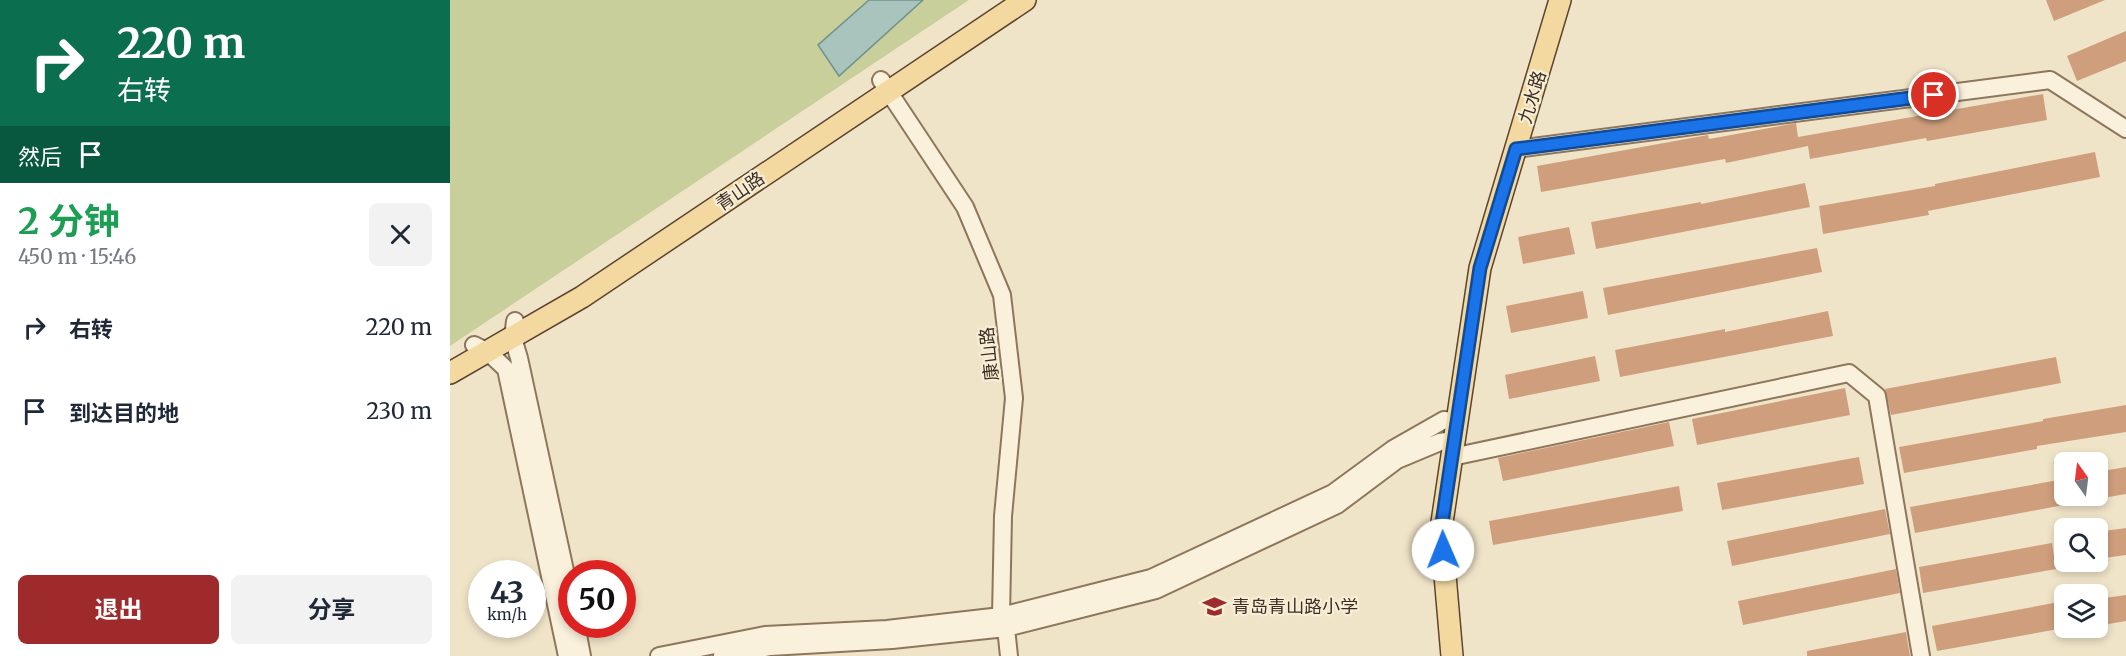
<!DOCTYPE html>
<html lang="zh">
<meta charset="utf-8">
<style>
:root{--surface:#fff;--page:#f2f2f3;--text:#1f2937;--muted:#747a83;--accent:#9e2a2b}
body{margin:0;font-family:Merriweather,"Noto Sans SC",serif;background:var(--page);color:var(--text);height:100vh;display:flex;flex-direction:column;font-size:22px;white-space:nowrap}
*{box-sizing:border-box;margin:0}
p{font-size:20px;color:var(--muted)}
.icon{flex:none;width:33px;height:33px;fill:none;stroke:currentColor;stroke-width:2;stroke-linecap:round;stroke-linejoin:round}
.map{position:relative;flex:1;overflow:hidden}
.side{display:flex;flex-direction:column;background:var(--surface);width:450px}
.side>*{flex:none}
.guide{background:#0b6e4f;color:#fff;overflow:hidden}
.needle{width:39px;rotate:346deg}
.fabs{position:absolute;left:1604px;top:452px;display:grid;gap:12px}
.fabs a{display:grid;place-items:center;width:54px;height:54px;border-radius:9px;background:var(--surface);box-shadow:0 3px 9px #0003;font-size:30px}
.speed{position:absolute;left:18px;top:560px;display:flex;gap:12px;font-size:30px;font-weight:700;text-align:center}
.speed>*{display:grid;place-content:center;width:78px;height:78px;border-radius:50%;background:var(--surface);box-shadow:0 3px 9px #0003;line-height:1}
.speed small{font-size:15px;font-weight:400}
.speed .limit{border:9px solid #d22;background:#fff;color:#111}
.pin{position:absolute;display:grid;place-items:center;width:51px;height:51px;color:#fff;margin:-26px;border:3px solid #fff;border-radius:50%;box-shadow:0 2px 6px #0007}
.me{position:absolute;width:66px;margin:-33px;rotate:359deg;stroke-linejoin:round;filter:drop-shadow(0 0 4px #0008)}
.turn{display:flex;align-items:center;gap:21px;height:126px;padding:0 18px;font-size:27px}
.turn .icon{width:78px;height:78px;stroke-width:2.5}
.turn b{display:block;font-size:42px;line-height:51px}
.then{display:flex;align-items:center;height:57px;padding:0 18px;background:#0003;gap:12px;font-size:22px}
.round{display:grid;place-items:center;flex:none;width:63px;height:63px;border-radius:9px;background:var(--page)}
.summary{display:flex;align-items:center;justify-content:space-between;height:102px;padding:0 18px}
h1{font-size:36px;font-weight:700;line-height:45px;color:#1e9e55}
.action{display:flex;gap:12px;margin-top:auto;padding:12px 18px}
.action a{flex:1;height:69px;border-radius:9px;background:var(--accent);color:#fff;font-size:24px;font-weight:700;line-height:69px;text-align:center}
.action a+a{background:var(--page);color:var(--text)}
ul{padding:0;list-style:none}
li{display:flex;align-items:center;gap:18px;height:84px;padding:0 18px}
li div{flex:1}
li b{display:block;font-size:22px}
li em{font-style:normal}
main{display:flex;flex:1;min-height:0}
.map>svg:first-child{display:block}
.green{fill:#c9cf9b}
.water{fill:#a9c4bc;stroke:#6f938a;stroke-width:1.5}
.building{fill:#cf9f7d}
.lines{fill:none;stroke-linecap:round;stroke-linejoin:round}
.minor-casing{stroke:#8d765c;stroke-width:20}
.major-casing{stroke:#5b4430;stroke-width:24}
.minor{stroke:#faf1dc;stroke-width:16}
.major{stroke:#f3d9a0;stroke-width:21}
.route-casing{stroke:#114b97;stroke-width:15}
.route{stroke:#1a73e8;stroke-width:10}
.labels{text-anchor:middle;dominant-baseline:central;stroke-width:4.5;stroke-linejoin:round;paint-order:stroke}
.street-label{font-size:18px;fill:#3d2e20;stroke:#f7eed8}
.poi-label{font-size:18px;fill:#3d2e20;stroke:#f7eed8;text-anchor:start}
</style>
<main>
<section class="side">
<div class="guide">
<div class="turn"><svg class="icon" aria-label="right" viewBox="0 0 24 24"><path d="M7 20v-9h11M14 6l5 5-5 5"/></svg><div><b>220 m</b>右转</div></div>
<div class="then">然后<svg class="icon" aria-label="arrive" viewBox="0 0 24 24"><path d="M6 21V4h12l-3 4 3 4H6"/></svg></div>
</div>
<div class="summary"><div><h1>2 分钟</h1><p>450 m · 15:46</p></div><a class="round"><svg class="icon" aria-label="close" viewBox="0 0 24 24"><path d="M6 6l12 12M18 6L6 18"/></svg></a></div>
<ul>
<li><svg class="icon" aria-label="right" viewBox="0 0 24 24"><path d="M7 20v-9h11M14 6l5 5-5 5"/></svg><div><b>右转</b></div><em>220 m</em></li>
<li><svg class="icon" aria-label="arrive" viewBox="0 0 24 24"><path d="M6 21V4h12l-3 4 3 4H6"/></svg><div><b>到达目的地</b></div><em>230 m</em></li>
</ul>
<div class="action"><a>退出</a><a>分享</a></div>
</section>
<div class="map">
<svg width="1676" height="656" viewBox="0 0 1676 656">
<rect width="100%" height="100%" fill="#f0e4c8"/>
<path class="green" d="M0,0h519l-519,346z"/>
<path class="water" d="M419,0h54l-84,76 -21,-31z"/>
<path class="building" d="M1596,0h59l-51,21z
M1676,31v30l-49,20 -10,-25z
M1593,94l4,26 -120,21 -1,-3 -116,21 -2,-13 -82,17 -1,-4 -184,33 -4,-26 171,-31 1,4 87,-16 2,14z
M1645,152l5,25 -172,34 1,4 -106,19 -4,-28 116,-20v-2z
M1355,183l5,24 -214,42 -5,-27 110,-20v2z
M1119,227l6,27 -52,10 -5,-27z
M1367,248l5,24 -214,43 -5,-27z
M1133,291l5,27 -77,15 -5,-27z
M1378,311l5,25 -213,41 -5,-27 110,-21v3z
M1145,356l5,25 -91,18 -4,-24z
M1606,357l5,26 -170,32 -6,-26z
M1395,388l5,27 -153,30 -5,-26z
M1676,405v27l-89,14v3l-133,24 -5,-26 144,-26v-2z
M1219,422l5,24 -171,35 -5,-23z
M1409,457l5,27 -142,26 -5,-27z
M1676,467v27l-29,5v-27z
M1614,479v16h21v6l-170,32 -5,-26z
M1229,486l4,25 -190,34 -4,-24z
M1435,509l5,25 -158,32 -5,-25z
M1676,528v27l-29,4v-27z
M1602,543l4,26 -133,24 -4,-26z
M1446,569l4,24 -157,32 -5,-24z
M1676,595v26l-29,5v-27z
M1614,601v27l-127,23 -5,-25z
M1456,632l4,24h-103v-5z"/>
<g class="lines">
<defs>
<path id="minor" d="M431,80l84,127 37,88 12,103 -11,118 -2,100 5,12 3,28
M1066,149l534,-69 76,49
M65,321l-2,17 6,20 53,245
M24,345l14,7 18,17 61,287
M1002,457l397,-84 28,23 44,260
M126,624l6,32
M209,656l106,-21 122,-6 114,-13 150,-38 182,-85 60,-44 51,-29 13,2
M272,656l48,-9 122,-7 114,-12 150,-38 181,-85 60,-45 43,-18 14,-2"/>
<path id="major" d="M0,373l132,-76 443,-297
M1002,656l-11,-127 39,-261 80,-268"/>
</defs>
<use href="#minor" class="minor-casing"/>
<use href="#major" class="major-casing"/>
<use href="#minor" class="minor"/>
<use href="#major" class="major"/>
</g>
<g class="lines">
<defs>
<path id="route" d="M993,550l-2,-20 39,-262 36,-119 418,-54"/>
</defs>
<use href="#route" class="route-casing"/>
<use href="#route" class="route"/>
</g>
<defs>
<symbol id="school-bare" viewBox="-9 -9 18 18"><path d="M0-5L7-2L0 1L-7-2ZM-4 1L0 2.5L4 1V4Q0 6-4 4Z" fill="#9e2a2b" stroke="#f7eed8" stroke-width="2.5" paint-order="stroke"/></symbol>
</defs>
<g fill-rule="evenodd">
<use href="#school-bare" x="748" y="590" width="33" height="33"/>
</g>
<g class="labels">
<g class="street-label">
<text transform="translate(1082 97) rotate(-73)">九水路</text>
<text transform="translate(290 191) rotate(-34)">青山路</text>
<text transform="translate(539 354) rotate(-96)">康山路</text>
</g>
<g class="poi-label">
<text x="782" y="606">青岛青山路小学</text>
</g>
</g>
</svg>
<div class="fabs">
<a><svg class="needle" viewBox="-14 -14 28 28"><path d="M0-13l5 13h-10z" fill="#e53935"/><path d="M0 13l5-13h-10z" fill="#747a83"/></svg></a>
<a><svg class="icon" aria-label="search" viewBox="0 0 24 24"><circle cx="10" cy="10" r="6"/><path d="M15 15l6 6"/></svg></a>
<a><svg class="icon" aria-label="layers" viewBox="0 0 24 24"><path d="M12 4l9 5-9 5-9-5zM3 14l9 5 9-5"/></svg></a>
</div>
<div class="speed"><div>43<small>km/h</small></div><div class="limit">50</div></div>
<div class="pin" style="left:1484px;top:95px;background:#d93025"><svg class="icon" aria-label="arrive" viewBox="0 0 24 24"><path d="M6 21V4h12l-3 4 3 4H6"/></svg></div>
<svg class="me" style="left:993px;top:550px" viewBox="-20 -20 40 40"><circle r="19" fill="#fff"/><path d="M0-13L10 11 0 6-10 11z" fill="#1a73e8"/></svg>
</div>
</main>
